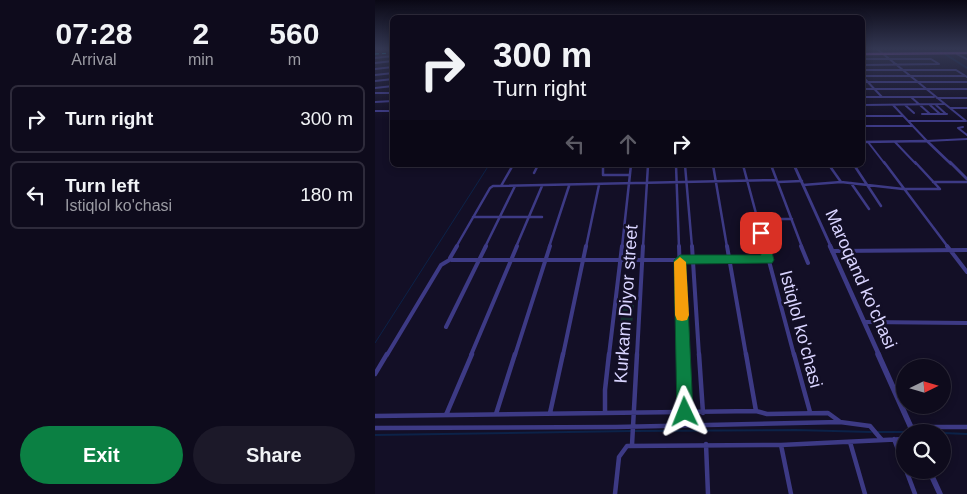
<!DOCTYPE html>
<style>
:root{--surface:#0e0b1c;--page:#1c1929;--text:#f1f3f6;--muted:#9b9ba3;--line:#2e2b3b;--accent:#0b8043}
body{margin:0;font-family:Arial,sans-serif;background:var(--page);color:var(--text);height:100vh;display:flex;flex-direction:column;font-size:19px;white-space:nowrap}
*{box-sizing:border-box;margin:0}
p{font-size:16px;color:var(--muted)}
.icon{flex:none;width:28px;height:28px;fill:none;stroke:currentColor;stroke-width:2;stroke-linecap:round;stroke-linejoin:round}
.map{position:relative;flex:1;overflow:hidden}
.details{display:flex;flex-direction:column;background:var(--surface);width:375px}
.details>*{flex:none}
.banner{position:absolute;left:15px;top:15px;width:475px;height:152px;border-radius:8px;box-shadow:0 2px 8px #0003,0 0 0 1px var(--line);background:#0e0b1c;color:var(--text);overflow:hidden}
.needle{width:32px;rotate:85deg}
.fabs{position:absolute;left:521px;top:359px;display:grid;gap:10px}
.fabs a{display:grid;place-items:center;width:55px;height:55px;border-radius:50%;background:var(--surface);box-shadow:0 2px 8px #0003,0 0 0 1px var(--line);font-size:25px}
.pin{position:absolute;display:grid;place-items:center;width:42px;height:42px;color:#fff;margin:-21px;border-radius:10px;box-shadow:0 2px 8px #0006}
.me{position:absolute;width:55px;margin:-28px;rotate:358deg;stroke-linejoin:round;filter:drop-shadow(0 0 4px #0008)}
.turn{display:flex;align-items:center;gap:18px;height:105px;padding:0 20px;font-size:22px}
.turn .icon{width:65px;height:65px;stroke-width:2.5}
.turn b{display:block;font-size:35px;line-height:42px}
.lanes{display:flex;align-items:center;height:48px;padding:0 20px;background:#0003;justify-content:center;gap:25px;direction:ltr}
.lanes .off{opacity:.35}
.eta{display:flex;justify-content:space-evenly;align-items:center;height:85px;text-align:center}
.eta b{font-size:30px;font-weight:700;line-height:35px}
.button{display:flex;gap:10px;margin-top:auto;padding:10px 20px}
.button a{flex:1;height:58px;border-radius:30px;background:var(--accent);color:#fff;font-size:20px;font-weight:700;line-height:58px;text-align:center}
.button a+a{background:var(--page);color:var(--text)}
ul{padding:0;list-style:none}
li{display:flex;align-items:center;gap:15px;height:68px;margin:0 10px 8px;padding:0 10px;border:2px solid var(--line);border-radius:8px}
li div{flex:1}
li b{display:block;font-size:19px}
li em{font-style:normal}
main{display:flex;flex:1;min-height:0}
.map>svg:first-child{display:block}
.green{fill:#12302f}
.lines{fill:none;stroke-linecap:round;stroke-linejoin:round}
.stream-far1{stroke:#0c2248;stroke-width:1}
.stream{stroke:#0c2248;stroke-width:2}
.canal{stroke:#0c2248;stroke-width:2}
.minor-far3{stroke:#3d3a85;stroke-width:2}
.minor-far2{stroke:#3d3a85;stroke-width:2.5}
.minor-far1{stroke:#3d3a85;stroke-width:4}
.minor{stroke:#3d3a85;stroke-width:4.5}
.tertiary-far4{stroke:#3d3a85;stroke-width:2}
.tertiary-far3{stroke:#3d3a85;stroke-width:2.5}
.tertiary-far2{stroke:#3d3a85;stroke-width:3}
.tertiary-far1{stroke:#3d3a85;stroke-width:4.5}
.tertiary{stroke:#3d3a85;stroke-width:5.5}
.primary{stroke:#c25bff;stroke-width:2.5}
.rail{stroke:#00e5ff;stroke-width:1;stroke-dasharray:4 3;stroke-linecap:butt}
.route{fill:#0b8043;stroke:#07532c}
.slow{fill:#f59e0b}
.labels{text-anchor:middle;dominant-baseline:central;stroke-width:5;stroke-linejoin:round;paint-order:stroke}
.street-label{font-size:18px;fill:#d9d4ff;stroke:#130f26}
</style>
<main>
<section class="details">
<div class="eta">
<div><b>07:28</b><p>Arrival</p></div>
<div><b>2</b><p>min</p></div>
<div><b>560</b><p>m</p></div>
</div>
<ul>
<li><svg class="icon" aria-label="right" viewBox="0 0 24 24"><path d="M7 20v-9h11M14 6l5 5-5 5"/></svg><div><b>Turn right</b></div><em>300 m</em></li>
<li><svg class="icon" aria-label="left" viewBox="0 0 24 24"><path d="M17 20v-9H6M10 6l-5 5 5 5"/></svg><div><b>Turn left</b><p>Istiqlol ko'chasi</p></div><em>180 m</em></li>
</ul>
<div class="button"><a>Exit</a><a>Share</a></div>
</section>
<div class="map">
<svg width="592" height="494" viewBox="0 0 592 494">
<rect width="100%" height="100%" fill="#130f26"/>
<path class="green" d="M247,305h12l-2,20h-12z"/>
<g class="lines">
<path class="stream-far1" d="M0,343l114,-178"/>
<path class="stream" d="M260,431l161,-1 75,2
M503,432h29
M568,433l24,1
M0,435l256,-4"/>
<path class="canal" d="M562,49l30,19"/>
<path class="minor-far3" d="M502,49l89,72
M582,54l10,5
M488,59h68l8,5
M0,63l18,-2
M488,65l76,-1
M0,69l18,-2
M488,70h93l11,7
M0,75l18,-2
M488,76h102
M488,77l19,20
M0,81l18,-2
M488,82h104
M0,88l18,-2
M488,89h104
M0,93h18
M488,97h71
M536,97l19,17
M562,98h30
M0,102l18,-1
M488,105l81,-1
M518,105l34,36 40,-2
M530,105l9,8
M555,105l10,9
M561,105l10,9
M575,108h17
M0,111h18
M547,114h25
M488,116h39
M533,121h58
M488,126h49
M588,127l-5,1 9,7
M493,142l17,22
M520,142l21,22"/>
<path class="minor-far2" d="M509,162l64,85
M228,165v10h27
M301,165l3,82
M310,165l7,82
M338,165l14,82
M368,165l22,82
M396,165l31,82
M454,165l12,17
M479,165l27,41
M159,173l4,-8
M403,182l24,-1
M558,182h34
M476,183l18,26
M428,185l38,-3 62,7h37l-25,-27
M126,186l12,-21
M98,217h69
M383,219h34
M81,247l34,-59 3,-2 283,-6
M110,247l30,-61
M141,247l26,-61
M174,247l20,-61
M211,247l13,-62
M247,247l9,-82
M268,247l5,-82"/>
<path class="minor-far1" d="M82,246l-7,12 2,2h316
M304,246l4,109
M317,246l7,109
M352,246l19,109
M390,246l29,109
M426,246l7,17
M572,246l20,26
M457,251l135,-1
M490,322l102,1
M71,327l40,-81
M12,355l54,-90 10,-6
M96,355l46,-109
M140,355l35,-109
M188,355l23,-109
M234,355l13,-109
M262,355l6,-109"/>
<path class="minor" d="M308,354l2,58
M324,354l4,59
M371,354l10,57
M419,354l16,58
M0,374l12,-20
M175,413l13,-59
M230,413v-23l4,-36
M121,414l19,-60
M71,415l26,-61
M0,416l381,-5 11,3 61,-1 11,8
M535,427h57
M0,428l241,-1 224,-5 30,4 11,13
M519,439l11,29
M475,442l15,52
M331,444l2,50
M257,445l5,-91
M406,445l10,49
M531,470l9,24
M240,494l4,-37 8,-11 154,-1 124,-6"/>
<path class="tertiary-far4" d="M0,58l18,-2"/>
<path class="tertiary-far3" d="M488,142l64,-1 24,23"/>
<path class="tertiary-far2" d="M575,162l17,17
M419,165l37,82"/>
<path class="tertiary-far1" d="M455,246l49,109"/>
<path class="tertiary" d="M503,354l35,78
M554,470l11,24"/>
<path class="primary" d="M488,54l104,-1"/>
<path class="rail" d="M0,54l18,-1"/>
</g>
<linearGradient id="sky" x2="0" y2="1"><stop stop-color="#0a0815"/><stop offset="0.41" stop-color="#333752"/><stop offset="1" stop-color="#333752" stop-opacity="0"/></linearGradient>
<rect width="592" height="119" fill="url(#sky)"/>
<path class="route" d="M386,229l6,4 7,27 -2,3 -86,1 7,148 -2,6 -6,3 -6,-3 -2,-6 -3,-152 6,-5h81l-5,-22z"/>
<path class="slow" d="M305,257l6,5 3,53 -2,5 -5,1 -5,-1 -2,-5 -1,-53z"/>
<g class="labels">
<g class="street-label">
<text transform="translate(486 279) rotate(66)">Maroqand ko'chasi</text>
<text transform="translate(251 304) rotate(-86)">Kurkam Diyor street</text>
<text transform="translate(426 329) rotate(75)">Istiqlol ko'chasi</text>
</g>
</g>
</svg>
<div class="fabs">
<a><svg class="needle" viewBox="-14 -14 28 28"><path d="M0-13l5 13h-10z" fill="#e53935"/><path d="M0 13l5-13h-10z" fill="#9b9ba3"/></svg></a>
<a><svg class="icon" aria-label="search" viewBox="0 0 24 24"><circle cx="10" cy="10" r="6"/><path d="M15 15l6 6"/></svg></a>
</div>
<div class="pin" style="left:386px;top:233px;background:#d93025"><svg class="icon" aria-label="arrive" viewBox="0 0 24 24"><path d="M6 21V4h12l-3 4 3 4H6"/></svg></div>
<svg class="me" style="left:310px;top:412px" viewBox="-20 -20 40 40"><path d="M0-17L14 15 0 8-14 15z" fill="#0b8043" stroke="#fff" stroke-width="4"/></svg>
<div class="banner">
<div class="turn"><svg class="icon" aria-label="right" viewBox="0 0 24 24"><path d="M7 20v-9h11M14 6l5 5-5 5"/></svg><div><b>300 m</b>Turn right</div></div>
<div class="lanes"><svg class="icon off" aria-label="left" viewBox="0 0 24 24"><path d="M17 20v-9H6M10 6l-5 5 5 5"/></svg><svg class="icon off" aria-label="ahead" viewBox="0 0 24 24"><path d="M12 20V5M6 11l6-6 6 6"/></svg><svg class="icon" aria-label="right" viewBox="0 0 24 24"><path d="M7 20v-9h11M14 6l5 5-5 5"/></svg></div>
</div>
</div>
</main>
